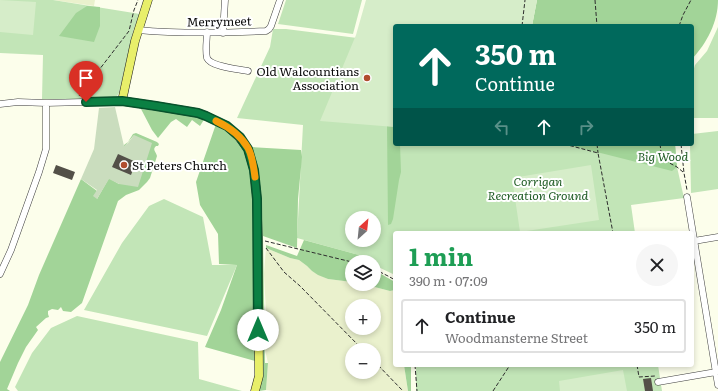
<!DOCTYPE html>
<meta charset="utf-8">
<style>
:root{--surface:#fff;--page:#f6f6f6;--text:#202124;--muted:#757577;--line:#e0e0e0}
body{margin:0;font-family:Literata,serif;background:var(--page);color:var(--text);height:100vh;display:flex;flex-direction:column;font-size:15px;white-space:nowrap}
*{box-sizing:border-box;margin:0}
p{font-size:13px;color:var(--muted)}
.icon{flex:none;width:22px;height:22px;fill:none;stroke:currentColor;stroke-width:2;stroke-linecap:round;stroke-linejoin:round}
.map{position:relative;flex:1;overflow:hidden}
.details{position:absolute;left:393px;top:231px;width:301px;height:136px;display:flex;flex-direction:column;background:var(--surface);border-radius:4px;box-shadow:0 2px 6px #0003}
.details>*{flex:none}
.banner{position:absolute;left:393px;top:24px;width:301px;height:122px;border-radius:4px;box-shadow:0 2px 6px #0003;background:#00695c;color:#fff;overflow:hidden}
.needle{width:26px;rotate:27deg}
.buttons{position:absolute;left:345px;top:211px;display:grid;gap:8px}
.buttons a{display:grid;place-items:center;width:36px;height:36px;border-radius:50%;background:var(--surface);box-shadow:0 2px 6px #0003;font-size:20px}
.pin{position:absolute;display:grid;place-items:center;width:34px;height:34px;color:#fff;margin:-41px -17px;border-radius:50% 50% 50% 0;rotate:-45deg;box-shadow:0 0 4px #0007}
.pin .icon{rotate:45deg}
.me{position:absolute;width:44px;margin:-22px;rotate:0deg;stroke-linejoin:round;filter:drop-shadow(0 0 3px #0008)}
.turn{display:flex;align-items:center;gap:14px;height:84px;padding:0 16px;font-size:18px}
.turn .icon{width:52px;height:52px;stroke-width:2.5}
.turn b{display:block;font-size:28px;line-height:34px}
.lanes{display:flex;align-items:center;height:38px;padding:0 16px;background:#0003;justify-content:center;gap:20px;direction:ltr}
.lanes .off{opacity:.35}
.round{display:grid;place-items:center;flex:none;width:42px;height:42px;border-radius:21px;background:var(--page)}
.head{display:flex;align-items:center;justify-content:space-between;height:68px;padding:0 16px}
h1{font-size:24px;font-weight:700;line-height:30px;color:#1e9e55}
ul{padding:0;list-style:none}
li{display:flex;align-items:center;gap:12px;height:54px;margin:0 8px 6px;padding:0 8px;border:2px solid var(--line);border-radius:4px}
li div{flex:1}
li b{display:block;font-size:15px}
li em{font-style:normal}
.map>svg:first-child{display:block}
.farmland{fill:#eaf1cd;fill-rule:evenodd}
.green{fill:#c2e5b7;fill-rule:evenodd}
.forest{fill:#a2d498}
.cemetery{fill:#caddbe}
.pitch{fill:#d6edc9}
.building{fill:#535048}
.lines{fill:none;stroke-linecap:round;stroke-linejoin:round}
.minor-casing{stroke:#3e3e3e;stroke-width:7}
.major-casing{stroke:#1c1c1c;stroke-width:9}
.path{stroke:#2d2d2d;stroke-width:1;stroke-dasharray:4 2;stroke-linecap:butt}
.minor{stroke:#fff;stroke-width:6}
.major{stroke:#e8ef6a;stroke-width:8}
.route-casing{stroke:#07532c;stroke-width:10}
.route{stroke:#0b8043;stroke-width:7}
.slow{stroke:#f59e0b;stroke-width:7}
.poi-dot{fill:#b04d2e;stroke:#fff;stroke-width:1.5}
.labels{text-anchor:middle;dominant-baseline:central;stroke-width:4;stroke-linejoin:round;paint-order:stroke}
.street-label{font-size:12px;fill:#0b0b0b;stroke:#fff}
.poi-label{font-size:12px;fill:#0b0b0b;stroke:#fff;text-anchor:end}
.park-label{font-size:12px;font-style:italic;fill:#215d26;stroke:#fff}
</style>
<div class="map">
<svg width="718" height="391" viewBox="0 0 718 391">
<rect width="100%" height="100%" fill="#fcfeeb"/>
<path class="farmland" d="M53,0h42l-1,6z
M266,248l24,10 9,2 8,6 5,5 16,8 24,3v2h11l27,7 5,-1v75h9l4,26h-134l-8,-1 2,-27 -5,-22 3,-29 -2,-38zM352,306h22v22h-22zM352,350h22v22h-22z"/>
<path class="green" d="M0,0h53l87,14 -6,15 -15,64 -2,3 -3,1 -33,2h-39l1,-44 -43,-2z
M286,0h76l-9,34 -75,-10z
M718,27v91h-26v-43l3,-10 12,-14z
M273,29h13l79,10 30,52v53h280l2,23 7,31 -53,7 4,28h-240v42l-21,-10v-3h-4l-11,-7 -62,-17 6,-113 -66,-7 33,-71zM352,218h22v22h-22z
M718,131v58l-27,4 -1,-49h2v-10z
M164,199l39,18 9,48h25l-30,71 -123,-26 38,-67 27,-37z
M77,316l121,26 1,37 43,12h-224l-3,-4 17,-34 19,-25z
M416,365h242l4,26h-246z"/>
<path class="forest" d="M537,0h181c0,22 -11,43 -26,59v-33h-160z
M87,6l13,1v19l-6,16 -35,-6 17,-23z
M141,109l42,5 22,4 -5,8 -8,-6 -5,7 -11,-8 -5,3 -13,16 -6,-8z
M216,124l35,23 50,3 1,7 -4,42 -1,49 -34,-12 2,127h3l-2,27 -7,1 3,-28 -57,-16 16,-37 16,-45 -18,-1 -1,-30 -18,-29 -4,-23z
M387,126l8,1v17h5l1,28 -2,8 -6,39 -2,5 -3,1z
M136,133l21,9 2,2 -1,2h-2c-4,4 0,6 1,10l-7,22 -3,4 -8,8 -13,5 -8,6 -36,102 -11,9 -8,-1 -2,-4 -3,3 -6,-1 -4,2v3l1,3 -3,1 -10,9 2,3 -12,17 -8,16 -11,26 3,2h-10v-29l28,-57 11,-30 42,-96 16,12v8l12,-21 10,6 15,-49 -10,12v-2l4,-3 5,-8z
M565,144h110l2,23 -5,4z
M304,240l55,15 7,7h-14v20l-24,-3 -10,-4 -6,-4 -5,-5 -8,-6 -9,-2 -24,-10v-3l31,11z
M374,270l21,12v8l-5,1 -27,-7h11z
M404,365h7v26h-3z"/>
<path class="cemetery" d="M115,107l9,39 4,-3 6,-8 18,8 -14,44 -19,-3 -10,-5 -12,20 -4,-3 4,-6 -16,-11 13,-30 5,-41z"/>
<path class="pitch" d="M0,0l36,2 -3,33 -33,-3z
M366,0h171l-5,26h-137v101l-75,-6 36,-86z
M591,165l8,55 -79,12 -8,-54z
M623,370l4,21h-67l-1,-10z"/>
<path class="building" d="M118,154l18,8 -5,13 -19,-8z
M56,165l19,7 -3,8 -19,-7z
M651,378l2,13h-8l-2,-12z"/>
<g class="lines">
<defs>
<path id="minor" d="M138,30c43,4 85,3 128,1l3,-2 2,-3 9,-26
M207,32c0,8 -2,18 0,26 4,9 31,11 41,13
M223,33l2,-33
M0,104l18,-2 28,1 76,-2
M687,197l31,188
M694,241l24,-4
M0,274l11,-24 28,-78 7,-23v-46
M658,382l58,-10"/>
<path id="major" d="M148,0l-13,41 -13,60 34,5 42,7 8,3 21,10 12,11 9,12 6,21 3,29 1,40 1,137 -4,15"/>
</defs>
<use href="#minor" class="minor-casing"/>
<use href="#major" class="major-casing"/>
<path class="path" d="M595,0l2,26
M522,26l3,-26
M679,26l4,-11 8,-15
M79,96l50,-65 5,-21 4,-10
M564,144l34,9 15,80
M597,144l1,9
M660,144l2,15 15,8 6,5
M681,144l3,29 3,17
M265,241l87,21
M266,248l18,24 16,14 63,64
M374,269l14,7 7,4
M374,361l29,30
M415,365l2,26
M637,365l2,12 16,-1
M493,391l17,-26"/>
<use href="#minor" class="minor"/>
<use href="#major" class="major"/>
</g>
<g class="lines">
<defs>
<path id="route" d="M86,102l36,-1 34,5 42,7 8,3 21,10 13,11 8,12 6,21 3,29 1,131"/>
</defs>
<use href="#route" class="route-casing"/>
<use href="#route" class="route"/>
<path class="slow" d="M216,121c13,6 25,15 32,27 4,7 6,21 7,29"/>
</g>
<g class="poi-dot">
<circle cx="367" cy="78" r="4"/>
<circle cx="124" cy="165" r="4"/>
</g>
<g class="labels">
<g class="street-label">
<text transform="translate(219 21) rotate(-1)">Merrymeet</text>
</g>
<g class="poi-label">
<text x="359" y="71">Old Walcountians<tspan x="359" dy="14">Association</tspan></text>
<text x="132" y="165" text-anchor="start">St Peters Church</text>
</g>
<g class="park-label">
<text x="663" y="156">Big Wood</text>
<text x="538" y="181">Corrigan<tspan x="538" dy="14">Recreation Ground</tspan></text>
</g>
</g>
</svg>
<div class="buttons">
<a><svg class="needle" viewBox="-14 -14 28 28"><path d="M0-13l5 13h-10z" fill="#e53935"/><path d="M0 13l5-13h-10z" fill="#757577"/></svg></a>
<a><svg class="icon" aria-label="layers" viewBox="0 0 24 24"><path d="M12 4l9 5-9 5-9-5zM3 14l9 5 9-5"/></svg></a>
<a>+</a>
<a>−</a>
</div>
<div class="pin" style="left:86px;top:102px;background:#d93025"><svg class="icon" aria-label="arrive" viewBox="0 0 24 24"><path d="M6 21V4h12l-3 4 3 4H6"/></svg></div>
<svg class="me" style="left:258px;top:330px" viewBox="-20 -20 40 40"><circle r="19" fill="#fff"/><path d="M0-13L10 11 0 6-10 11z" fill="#0b8043"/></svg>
<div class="banner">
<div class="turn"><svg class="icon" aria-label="ahead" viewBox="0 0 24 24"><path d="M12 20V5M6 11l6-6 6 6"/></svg><div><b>350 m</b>Continue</div></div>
<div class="lanes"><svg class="icon off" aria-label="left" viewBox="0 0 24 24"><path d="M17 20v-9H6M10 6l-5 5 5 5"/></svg><svg class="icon" aria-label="ahead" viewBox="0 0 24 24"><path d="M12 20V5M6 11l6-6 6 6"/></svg><svg class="icon off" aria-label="right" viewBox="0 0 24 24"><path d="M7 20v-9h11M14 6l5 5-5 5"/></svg></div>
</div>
<section class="details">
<div class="head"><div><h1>1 min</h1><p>390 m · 07:09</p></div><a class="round"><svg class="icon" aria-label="close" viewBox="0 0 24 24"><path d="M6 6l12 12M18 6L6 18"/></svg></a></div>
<ul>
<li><svg class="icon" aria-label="ahead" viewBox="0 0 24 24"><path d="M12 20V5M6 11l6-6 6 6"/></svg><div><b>Continue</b><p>Woodmansterne Street</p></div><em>350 m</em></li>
</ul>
</section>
</div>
